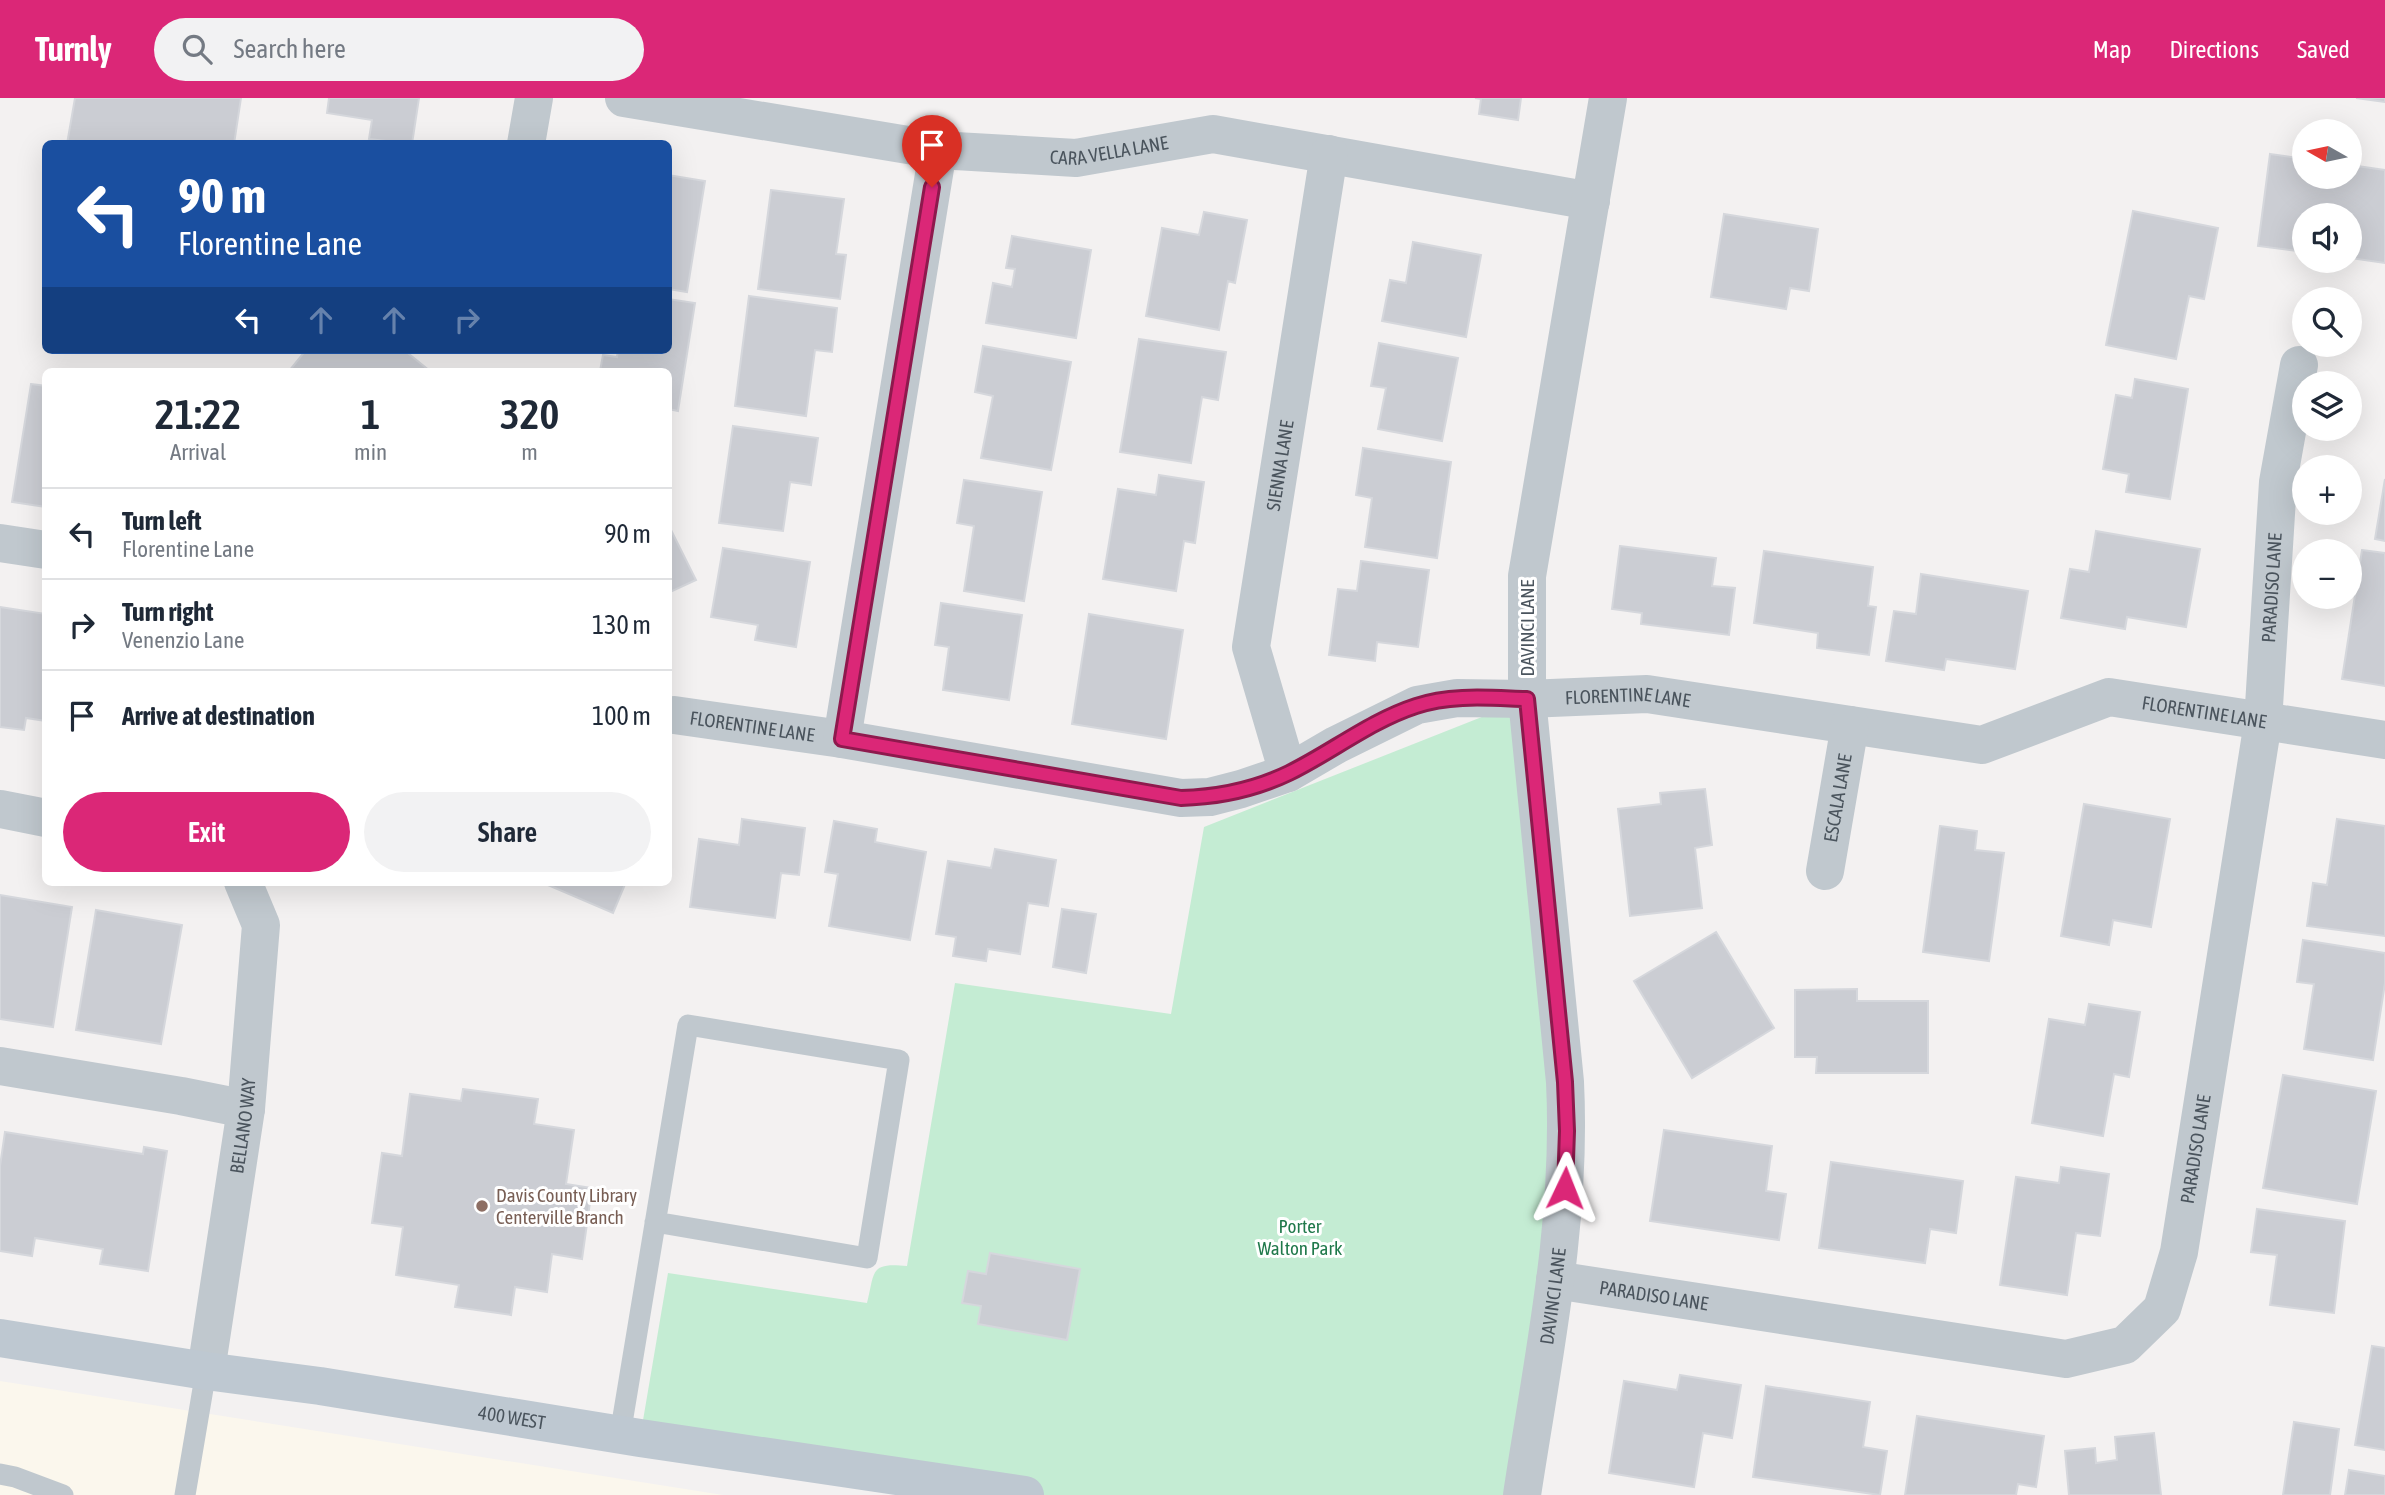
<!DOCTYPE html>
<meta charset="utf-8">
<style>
:root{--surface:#fff;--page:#f2f2f3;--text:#1f2937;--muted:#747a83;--line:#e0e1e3;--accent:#db2777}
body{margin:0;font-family:"Asap Condensed",sans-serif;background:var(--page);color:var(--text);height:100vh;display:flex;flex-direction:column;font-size:26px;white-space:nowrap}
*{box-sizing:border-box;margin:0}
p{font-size:23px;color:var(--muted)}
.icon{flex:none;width:38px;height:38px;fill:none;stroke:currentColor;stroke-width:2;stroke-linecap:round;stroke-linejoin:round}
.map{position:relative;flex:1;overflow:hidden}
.drawer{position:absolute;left:42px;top:270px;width:630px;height:518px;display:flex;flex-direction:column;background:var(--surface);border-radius:10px;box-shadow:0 7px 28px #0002}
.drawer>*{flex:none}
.banner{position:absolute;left:42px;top:42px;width:630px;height:214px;border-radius:10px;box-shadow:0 7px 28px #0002;background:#1a4fa0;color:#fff;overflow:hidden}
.needle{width:46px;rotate:279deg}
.controls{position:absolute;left:2292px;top:21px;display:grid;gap:14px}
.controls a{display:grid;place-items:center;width:70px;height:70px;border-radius:50%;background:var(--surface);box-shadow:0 7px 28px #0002;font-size:35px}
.pin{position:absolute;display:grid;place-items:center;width:60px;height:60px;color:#fff;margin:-72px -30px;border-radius:50% 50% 50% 0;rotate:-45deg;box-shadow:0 0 7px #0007}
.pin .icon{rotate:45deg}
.me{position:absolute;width:77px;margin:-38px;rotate:2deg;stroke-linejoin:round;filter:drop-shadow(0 0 5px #0008)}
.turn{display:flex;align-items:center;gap:24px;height:147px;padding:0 21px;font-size:32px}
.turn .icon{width:91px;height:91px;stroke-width:2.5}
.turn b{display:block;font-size:49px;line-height:60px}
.lanes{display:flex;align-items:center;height:66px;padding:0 21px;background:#0003;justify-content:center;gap:35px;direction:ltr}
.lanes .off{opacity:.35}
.eta{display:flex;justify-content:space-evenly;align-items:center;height:119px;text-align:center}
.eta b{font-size:42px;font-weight:600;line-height:49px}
.cta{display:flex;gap:14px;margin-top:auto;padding:14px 21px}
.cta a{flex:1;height:80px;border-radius:42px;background:var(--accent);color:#fff;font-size:28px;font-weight:600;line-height:80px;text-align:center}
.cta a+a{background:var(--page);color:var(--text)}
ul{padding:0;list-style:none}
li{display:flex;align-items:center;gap:21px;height:91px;padding:0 21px;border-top:2px solid var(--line)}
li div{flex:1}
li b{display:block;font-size:26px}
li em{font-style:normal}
header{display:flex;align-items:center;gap:42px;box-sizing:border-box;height:98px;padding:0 35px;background:var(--accent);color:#fff}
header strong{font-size:33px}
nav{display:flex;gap:38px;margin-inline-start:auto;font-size:24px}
.search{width:490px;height:63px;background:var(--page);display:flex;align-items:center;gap:18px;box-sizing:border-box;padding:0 24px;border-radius:38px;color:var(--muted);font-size:26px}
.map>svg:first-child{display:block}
.commercial{fill:#fbf7ed}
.green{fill:#c4ecd3}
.building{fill:#cbcdd3;stroke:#d5d7dc;stroke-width:2}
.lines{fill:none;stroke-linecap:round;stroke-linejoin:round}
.service{stroke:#c0c8ce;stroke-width:21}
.minor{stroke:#c0c8ce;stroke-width:38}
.secondary{stroke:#bec8d1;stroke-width:38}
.route-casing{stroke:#8e194d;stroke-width:18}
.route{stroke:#db2777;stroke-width:12}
.education-dot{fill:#8d6e63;stroke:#fff;stroke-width:2.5}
.labels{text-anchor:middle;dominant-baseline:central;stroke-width:6;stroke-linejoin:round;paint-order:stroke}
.street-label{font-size:19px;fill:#4a545d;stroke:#fff}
.education-label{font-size:19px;fill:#785e54;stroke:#fff;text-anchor:start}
.park-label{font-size:19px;fill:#20794b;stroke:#fff}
</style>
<header>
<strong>Turnly</strong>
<div class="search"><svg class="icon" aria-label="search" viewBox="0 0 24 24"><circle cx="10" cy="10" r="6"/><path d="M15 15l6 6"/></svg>Search here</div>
<nav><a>Map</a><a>Directions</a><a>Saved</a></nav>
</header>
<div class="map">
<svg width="2385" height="1397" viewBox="0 0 2385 1397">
<rect width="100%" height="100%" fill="#f3f1f1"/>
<path class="commercial" d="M0,1283l723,114h-723z"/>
<path class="green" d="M1527,601l38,383 -43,413h-497l-385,-57 28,-165 199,30c8,-31 2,-41 40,-37l48,-283 216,31 33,-187z"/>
<path class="building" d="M75,0h166l-7,46h-167z
M329,0h90l-7,46 -43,-5 3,-19 -45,-7z
M1475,0h46l-3,22 -39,-6 2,-15z
M2356,0h29v4z
M2270,56l35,5v18h45v-12l35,5v93l-35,-5v-43h-45v37l-47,-6z
M668,77l37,6 -18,111 -19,-3z
M771,92l73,9 -8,55 10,1 -6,44 -82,-10z
M2133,113l85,17 -14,71 -15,-3 -13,63 -70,-14z
M1204,114l43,8 -12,63 -7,-2 -9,49 -73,-14 16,-88 37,7z
M1724,116l94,15 -9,62 -19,-3 -4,21 -75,-12z
M1012,138l79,14 -15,88 -90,-15 7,-40 19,4 3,-18 -9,-1z
M1413,144l68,13 -15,82 -84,-16 8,-41 16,3z
M749,198l88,12 -5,44 -17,-2 -9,66 -71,-10z
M668,201l27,4 -17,108 -10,-2v-38h-68l3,-16 14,2 1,-7h50z
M1139,241l87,13 -8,48 -16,-3 -11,66 -71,-11z
M1379,245l79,15 -16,83 -64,-12 8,-41 -15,-2z
M983,248l88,16 -20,108 -70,-12 12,-62 -18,-4z
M306,252h98l26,21h-141z
M2135,281l53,10 -18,110 -44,-7 3,-18 -26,-5 13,-74 16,3z
M31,286l15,2v121l-34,-5z
M733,328l85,12 -7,47 -21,-3 -7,49 -64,-8z
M1363,350l88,14 -14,96 -72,-11 7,-49 -16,-3z
M1159,377l45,7 -9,61 -11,-2 -8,50 -73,-12 15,-90 38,6z
M2385,381v62l-10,-2z
M964,382l78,12 -18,109 -60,-10 10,-65 -17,-3z
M671,432l25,50 -28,13v-62z
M2096,433l104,18 -14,78 -59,-10 -2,12 -64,-11 9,-49 19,3z
M1620,448l96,12 -4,28 23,2 -6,47 -88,-11 1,-11 -30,-4z
M723,450l87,14 -14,85 -41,-7 3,-15 -47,-8z
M2362,452l23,3v133l-43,-7z
M1764,453l109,16 -5,39 8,1 -7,48 -52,-7 1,-15 -64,-10z
M1361,463l68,9 -11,77 -41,-5 -2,19 -46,-6 9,-66 19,2z
M1921,476l107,17 -13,78 -69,-10 -2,11 -58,-9 8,-50 22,3z
M941,505l81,12 -13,85 -66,-10 6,-43 -14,-2z
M0,509l46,7v107l-20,-3 -2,12 -24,-3z
M1089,516l94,16 -17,109 -94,-15z
M1705,691l7,56 -17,3 7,60 -72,8 -12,-107 43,-5 -1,-11z
M2084,706l86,15 -19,108 -38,-7 -4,25 -48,-9z
M742,721l63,9 -6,47 -18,-2 -6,45 -85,-11 9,-68 40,6z
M2337,721l48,7v110l-78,-10 6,-43 14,2z
M834,723l43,8 -2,13 51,10 -16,88 -81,-14 9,-52 -13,-2z
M1940,728l37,5 -2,19 29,3 -15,108 -66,-9z
M995,751l61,11 -8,46 -20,-3 -8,51 -32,-5 -2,12 -33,-5 3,-19 -20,-3 12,-73 43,7z
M541,784h85l-13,31z
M0,797l72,12 -19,120 -53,-8z
M1062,811l34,5 -10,59 -33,-6z
M96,812l86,15 -21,119 -85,-14z
M1716,834l58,96 -82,50 -58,-97z
M2303,842l82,13v30l-12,77 -69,-11 10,-65 -17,-2z
M1857,891v12h71v72h-112l1,-16h-22v-67z
M2089,906l51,8 -11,65 -15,-3 -11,62 -71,-13 17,-104 36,6z
M2283,977l93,16 -19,113 -94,-16z
M463,991l75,10 -4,25 40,6 -8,54 26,4 -10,71 -30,-5 -5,38 -32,-5 -4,28 -56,-8 4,-22 -63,-10 7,-48 -31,-4 10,-70 20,3 8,-62 51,7z
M1664,1032l108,16 -6,45 20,3 -7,46 -129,-19z
M5,1034l138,22 1,-7 23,4 -19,120 -48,-7 3,-15 -68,-11 -3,18 -32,-5v-85z
M1831,1064l132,19 -7,52 -26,-4 -5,34 -106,-15z
M2061,1069l48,7 -9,62 -24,-3 -9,62 -67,-10 16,-108 43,6z
M2257,1111l88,12 -11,92 -64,-8 7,-50 -26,-3z
M990,1155l90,16 -13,71 -89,-16 3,-18 -19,-3 6,-32 18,3z
M2372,1248l13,2v102l-30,-5z
M1680,1277l61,10 -9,53 -29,-5 -9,54 -85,-14 15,-92 53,9z
M1766,1288l104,16 -7,45 24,4 -7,44 -127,-18z
M1917,1318l127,20 -8,51 -18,-3 -2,11h-111z
M2294,1324l45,7 -9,66h-47z
M2154,1335l7,62h-92l-4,-44 30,-3 1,15 21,-3 -2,-23z
M2349,1372l36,6v19h-40z"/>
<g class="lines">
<path class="service" d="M620,1337l68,-410 211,35 -32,198 -212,-36
M0,1376l15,3 48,18
M185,1397l21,-124"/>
<g class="minor">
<path id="s1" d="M624,0l314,52 138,8 137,-24 378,67"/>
<path d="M526,46l8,-46"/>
<path d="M0,445l46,7"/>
<path id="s2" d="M674,617l168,24 339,59 29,-1 31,-8 47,-16 48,-28 81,-40 40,-7 70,1 120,-5 335,51 127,-48 276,43"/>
<path d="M842,641l96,-589"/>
<path id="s3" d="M1288,675l-37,-126 78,-493"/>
<path d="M0,711l46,9"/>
<path id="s4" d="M1825,773l25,-146"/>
<path d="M0,968l181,30 65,13"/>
<path id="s5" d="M1555,1182l511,79 59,-14 37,-36 17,-57 84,-530 15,-240 21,-117"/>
<path id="s6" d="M206,1273l40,-262 15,-184 -18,-43"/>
<path id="s7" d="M1522,1397c21,-138 50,-273 43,-413l-38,-383v-123l81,-478"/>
</g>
<path class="secondary" id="s8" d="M0,1240l206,33 114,15 320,52 385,57"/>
</g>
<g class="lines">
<defs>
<path id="route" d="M932,89l-90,552 339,59c36,-1 75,-9 108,-25 43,-21 81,-52 127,-67 35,-12 75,-8 111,-7l38,383 2,49 -2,57"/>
</defs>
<use href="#route" class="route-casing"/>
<use href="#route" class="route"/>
</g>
<circle class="education-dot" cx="482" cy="1108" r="7"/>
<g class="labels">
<g class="street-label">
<text stroke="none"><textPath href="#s1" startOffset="490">CARA VELLA LANE</textPath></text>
<text stroke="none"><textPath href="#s3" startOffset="315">SIENNA LANE</textPath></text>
<text stroke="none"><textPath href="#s5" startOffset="1360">PARADISO LANE</textPath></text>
<text transform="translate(1527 530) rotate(-90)">DAVINCI LANE</text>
<text stroke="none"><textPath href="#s2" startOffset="982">FLORENTINE LANE</textPath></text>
<text stroke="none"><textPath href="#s2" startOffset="1572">FLORENTINE LANE</textPath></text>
<text stroke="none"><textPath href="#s2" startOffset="79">FLORENTINE LANE</textPath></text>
<text stroke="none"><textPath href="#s4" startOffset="74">ESCALA LANE</textPath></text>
<text stroke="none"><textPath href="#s6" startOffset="248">BELLANO WAY</textPath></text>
<text stroke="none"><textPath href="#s5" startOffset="793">PARADISO LANE</textPath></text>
<text stroke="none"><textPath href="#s5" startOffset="100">PARADISO LANE</textPath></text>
<text stroke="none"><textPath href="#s7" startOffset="201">DAVINCI LANE</textPath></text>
<text stroke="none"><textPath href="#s8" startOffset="518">400 WEST</textPath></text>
</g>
<g class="education-label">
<text x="496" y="1097">Davis County Library<tspan x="496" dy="22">Centerville Branch</tspan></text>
</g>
<g class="park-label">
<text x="1300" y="1128">Porter<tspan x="1300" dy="22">Walton Park</tspan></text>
</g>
</g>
</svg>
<div class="controls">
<a><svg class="needle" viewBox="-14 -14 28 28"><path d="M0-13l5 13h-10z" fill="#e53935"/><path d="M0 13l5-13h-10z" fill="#747a83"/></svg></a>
<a><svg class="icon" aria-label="sound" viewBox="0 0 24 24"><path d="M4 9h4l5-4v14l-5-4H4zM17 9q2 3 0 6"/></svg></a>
<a><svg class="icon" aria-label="search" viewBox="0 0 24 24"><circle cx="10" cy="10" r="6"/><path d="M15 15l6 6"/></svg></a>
<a><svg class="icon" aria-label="layers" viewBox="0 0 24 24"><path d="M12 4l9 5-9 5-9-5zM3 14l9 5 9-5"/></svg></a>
<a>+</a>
<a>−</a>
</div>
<div class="pin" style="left:932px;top:89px;background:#d93025"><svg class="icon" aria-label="arrive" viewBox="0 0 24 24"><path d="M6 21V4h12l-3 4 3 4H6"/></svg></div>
<svg class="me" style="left:1565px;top:1090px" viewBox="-20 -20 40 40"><path d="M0-17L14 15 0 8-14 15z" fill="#db2777" stroke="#fff" stroke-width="4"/></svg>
<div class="banner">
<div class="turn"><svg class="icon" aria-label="left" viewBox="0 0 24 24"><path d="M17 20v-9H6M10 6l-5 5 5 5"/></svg><div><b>90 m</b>Florentine Lane</div></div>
<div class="lanes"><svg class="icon" aria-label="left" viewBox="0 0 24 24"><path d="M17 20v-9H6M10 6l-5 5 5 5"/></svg><svg class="icon off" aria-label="ahead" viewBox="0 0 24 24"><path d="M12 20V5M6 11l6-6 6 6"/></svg><svg class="icon off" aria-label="ahead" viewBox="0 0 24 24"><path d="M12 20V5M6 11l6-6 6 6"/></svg><svg class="icon off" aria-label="right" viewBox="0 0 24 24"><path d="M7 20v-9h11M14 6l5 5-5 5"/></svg></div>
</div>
<section class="drawer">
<div class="eta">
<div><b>21:22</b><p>Arrival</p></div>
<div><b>1</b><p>min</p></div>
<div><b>320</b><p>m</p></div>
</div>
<ul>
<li><svg class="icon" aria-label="left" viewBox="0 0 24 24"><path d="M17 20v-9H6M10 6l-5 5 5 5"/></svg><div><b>Turn left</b><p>Florentine Lane</p></div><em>90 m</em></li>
<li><svg class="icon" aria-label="right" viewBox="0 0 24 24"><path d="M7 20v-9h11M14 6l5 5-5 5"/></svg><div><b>Turn right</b><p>Venenzio Lane</p></div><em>130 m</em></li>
<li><svg class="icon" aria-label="arrive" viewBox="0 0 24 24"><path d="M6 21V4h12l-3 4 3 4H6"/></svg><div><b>Arrive at destination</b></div><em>100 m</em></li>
</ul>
<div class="cta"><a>Exit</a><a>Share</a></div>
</section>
</div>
